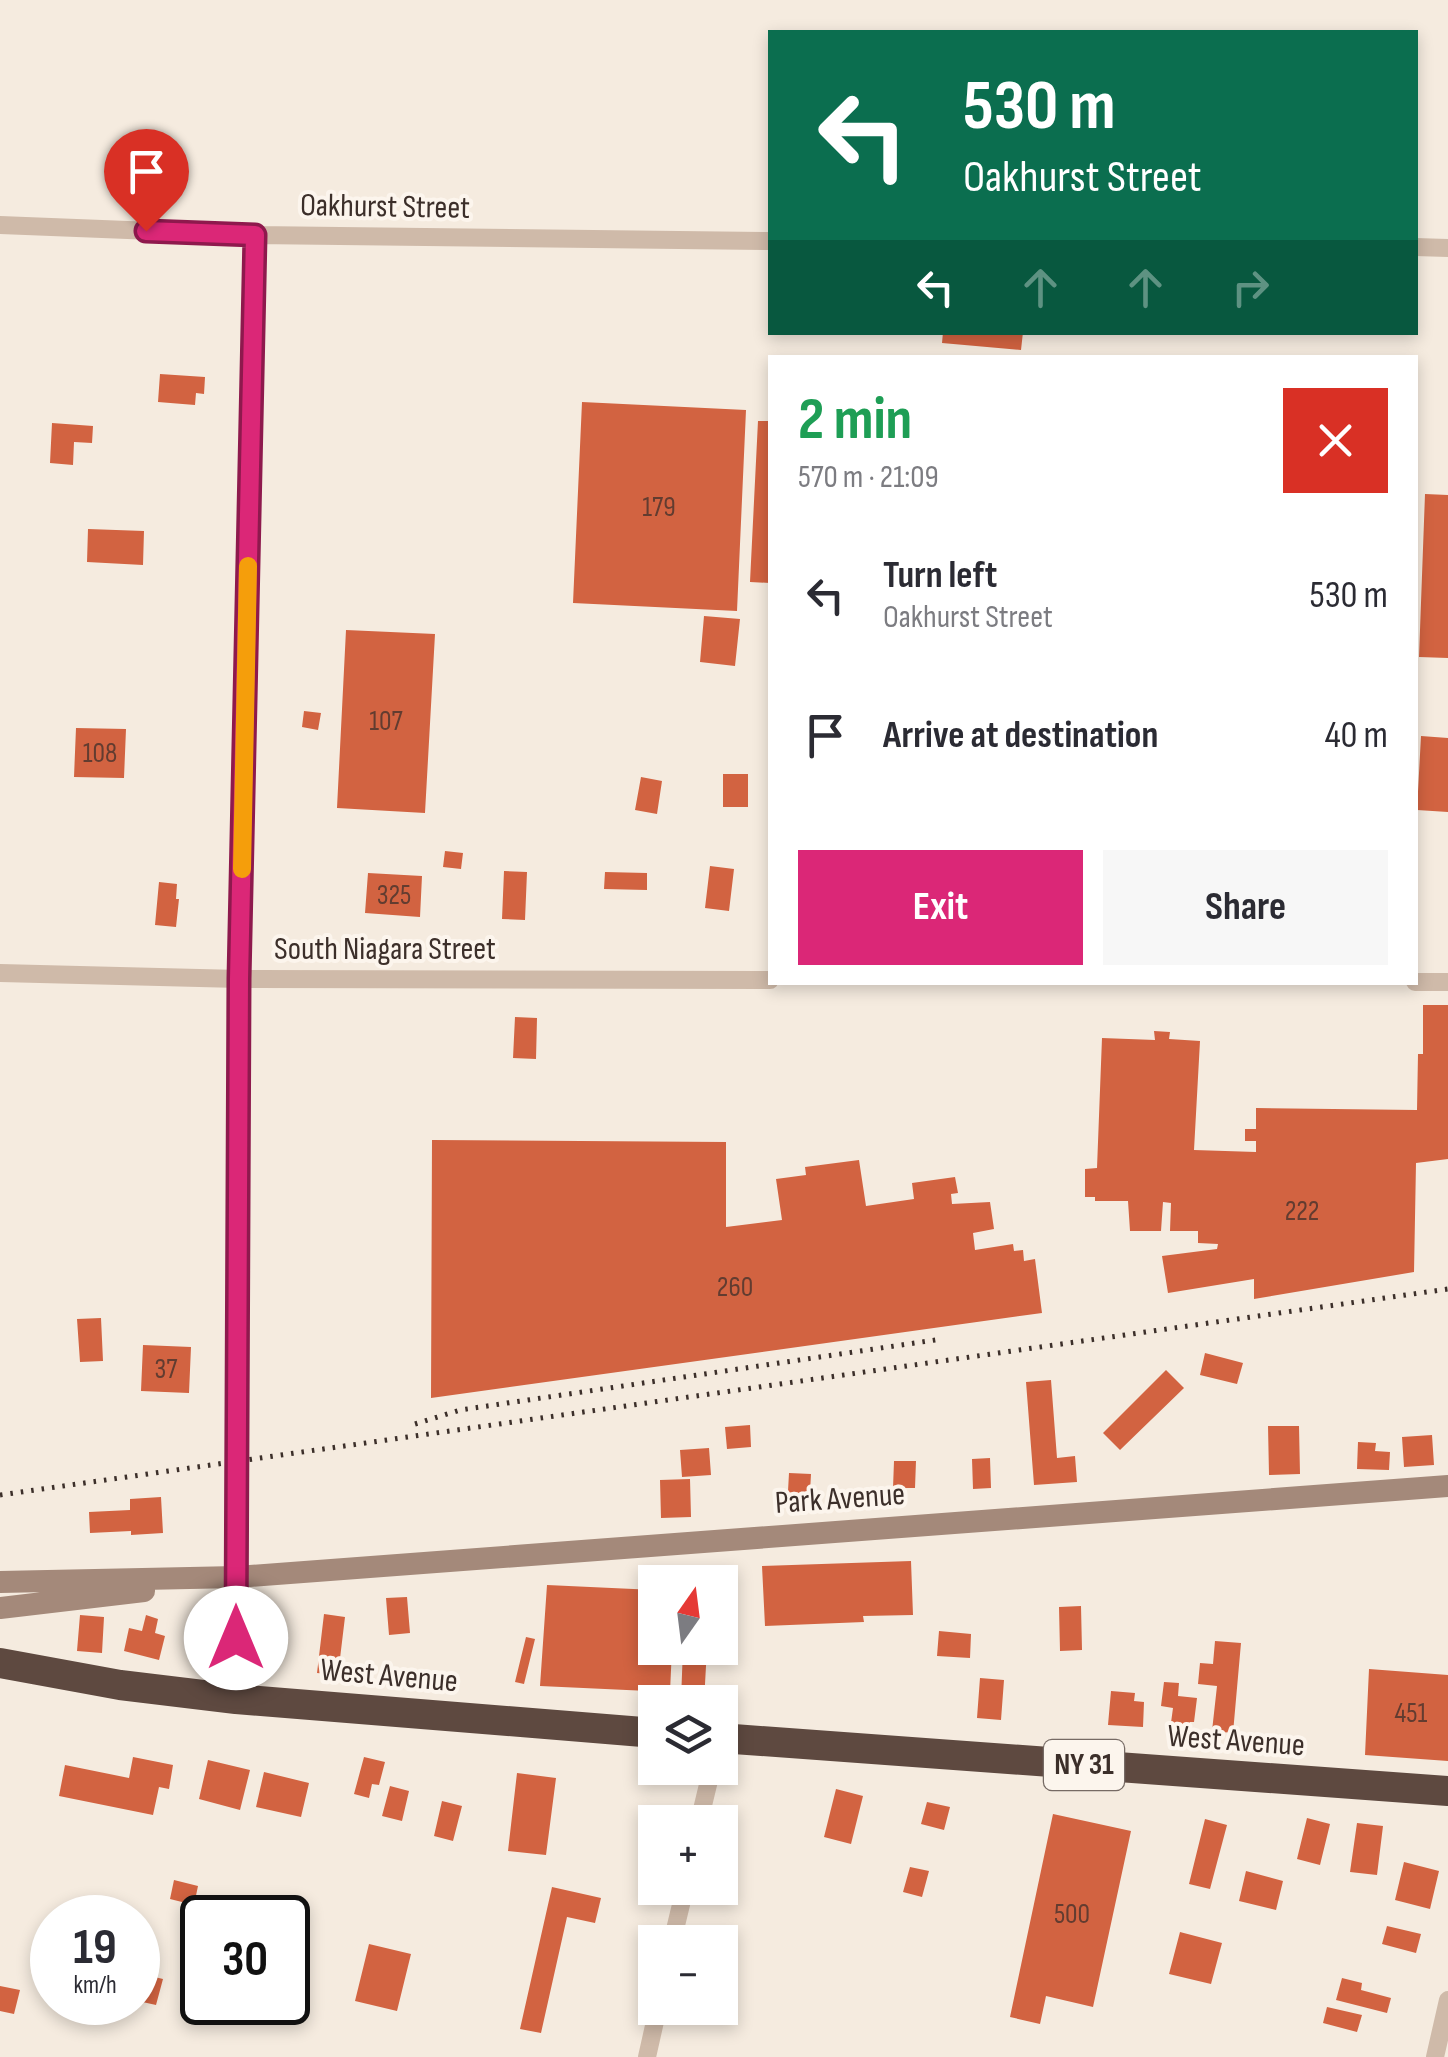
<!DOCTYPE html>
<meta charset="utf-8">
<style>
:root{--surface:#fff;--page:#f7f7f7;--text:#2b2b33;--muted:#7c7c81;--accent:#db2777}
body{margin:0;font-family:"Sofia Sans Condensed",sans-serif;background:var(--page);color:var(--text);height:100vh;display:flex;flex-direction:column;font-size:38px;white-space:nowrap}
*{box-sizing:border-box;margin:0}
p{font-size:32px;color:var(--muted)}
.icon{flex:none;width:55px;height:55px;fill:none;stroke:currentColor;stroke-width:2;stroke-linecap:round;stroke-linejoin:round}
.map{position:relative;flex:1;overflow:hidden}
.sheet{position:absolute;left:768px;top:355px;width:650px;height:630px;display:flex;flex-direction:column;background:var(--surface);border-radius:0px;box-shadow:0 5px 15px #0003}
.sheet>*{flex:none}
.banner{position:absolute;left:768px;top:30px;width:650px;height:305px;border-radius:0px;box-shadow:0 5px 15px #0003;background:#0b6e4f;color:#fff;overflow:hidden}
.needle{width:65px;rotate:14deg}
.tools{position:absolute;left:638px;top:1565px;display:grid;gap:20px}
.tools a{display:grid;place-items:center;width:100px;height:100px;border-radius:0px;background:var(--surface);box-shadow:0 5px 15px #0003;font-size:50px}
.speed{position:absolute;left:30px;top:1895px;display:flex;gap:20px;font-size:50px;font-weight:700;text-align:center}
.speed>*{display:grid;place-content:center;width:130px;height:130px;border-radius:50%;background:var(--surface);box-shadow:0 5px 15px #0003;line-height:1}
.speed small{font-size:25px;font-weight:400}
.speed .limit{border:5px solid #111;border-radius:15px;background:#fff;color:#111}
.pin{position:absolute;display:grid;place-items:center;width:85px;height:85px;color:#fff;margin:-102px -42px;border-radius:50% 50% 50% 0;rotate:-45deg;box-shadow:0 0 10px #0007}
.pin .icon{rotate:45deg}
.me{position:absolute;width:110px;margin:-55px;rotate:0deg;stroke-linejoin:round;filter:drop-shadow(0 0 8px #0008)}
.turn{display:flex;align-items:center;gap:35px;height:210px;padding:0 30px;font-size:45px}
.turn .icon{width:130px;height:130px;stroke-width:2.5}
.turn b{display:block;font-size:70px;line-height:85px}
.lanes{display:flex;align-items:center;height:95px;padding:0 30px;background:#0003;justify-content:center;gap:50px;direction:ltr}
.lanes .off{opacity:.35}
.round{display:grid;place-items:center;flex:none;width:105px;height:105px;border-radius:0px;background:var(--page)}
.overview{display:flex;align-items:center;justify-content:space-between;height:170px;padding:0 30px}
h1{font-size:60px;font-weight:700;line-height:75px;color:#1e9e55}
.primary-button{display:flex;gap:20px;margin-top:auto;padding:20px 30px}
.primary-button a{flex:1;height:115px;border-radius:0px;background:var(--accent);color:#fff;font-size:40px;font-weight:700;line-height:115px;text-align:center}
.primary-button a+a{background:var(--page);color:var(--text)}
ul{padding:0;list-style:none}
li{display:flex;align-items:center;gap:30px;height:140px;padding:0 30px}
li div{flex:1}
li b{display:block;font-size:38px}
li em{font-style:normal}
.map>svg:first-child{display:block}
.building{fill:#d26341}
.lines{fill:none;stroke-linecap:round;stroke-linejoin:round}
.street{stroke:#cfbaa9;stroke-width:18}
.secondary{stroke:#a4897a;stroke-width:22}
.highway{stroke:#5e4940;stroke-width:30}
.rail{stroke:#3c2f2a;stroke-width:5;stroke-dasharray:2.5 8;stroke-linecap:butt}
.route-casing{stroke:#8e194d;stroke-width:25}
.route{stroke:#db2777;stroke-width:18}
.slow{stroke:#f59e0b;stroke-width:18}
.labels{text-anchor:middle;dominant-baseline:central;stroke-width:8;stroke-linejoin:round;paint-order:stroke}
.number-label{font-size:28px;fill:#623c30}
.shield{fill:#fcf5ed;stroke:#766a64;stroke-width:2.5}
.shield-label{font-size:30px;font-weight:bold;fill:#3c2f2a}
.street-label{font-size:32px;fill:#3c2f2a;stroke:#fcf5ed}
</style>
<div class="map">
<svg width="1448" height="2057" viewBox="0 0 1448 2057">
<rect width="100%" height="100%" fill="#f5ebdf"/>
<path class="building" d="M943,332h80l-2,18 -79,-7z
M160,374l45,3 -1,17 -8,-1 -1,12 -37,-3z
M582,402l164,8 -9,201 -164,-8z
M758,421h12v162l-20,-1z
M52,423l41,3 -1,17 -18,-1 -1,23 -23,-2z
M1425,494l23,1v163l-29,-1z
M88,529l56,2 -1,34 -56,-3z
M704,616l36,3 -5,47 -35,-4z
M346,630l89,4 -10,179 -88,-5z
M304,711l17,2 -3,17 -16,-3z
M76,728l50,1 -2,49 -50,-1z
M1421,736l27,2v74l-31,-2z
M723,774h25v33h-25z
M641,777l21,4 -5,33 -22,-4z
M445,851l18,2 -2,16 -18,-2z
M710,866l24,3 -5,42 -24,-3z
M504,871l23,1 -2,48 -23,-1z
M605,872l42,1v17l-43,-1z
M368,873l54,3 -2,41 -55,-4z
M159,882l18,2 -1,15h3l-3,28 -21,-2z
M1423,1005h25v154l-32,4 -2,109 -160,27v-20l-86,14 -6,-37 55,-7 1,-5 -20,-1v-12h-28l1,-28 -8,-1 -2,29h-31l-2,-30h-33v-4h-10v-28l12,-1 5,-130 53,2 -1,-9 16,1 -1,7 31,2 -6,109 62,2v-11h-11v-12h11v-21l161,2 1,-56h5z
M515,1017l22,1 -1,41 -23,-1z
M432,1140l294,2v85l56,-7 -6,-41 30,-4 -1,-8 54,-7 7,46 48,-7 -2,-16 43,-6 3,16 -7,1 1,10 38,-2 4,27 -21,4 2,17 38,-6 1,7 9,-1 1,11 11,-2 7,54 -611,85z
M101,1318l2,43 -23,1 -3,-43z
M143,1345l48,2 -2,46 -48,-2z
M1205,1353l38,10 -6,21 -37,-9z
M1166,1370l18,18 -64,62 -17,-17z
M1051,1380l6,78 18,-2 2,26 -43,3 -8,-103z
M750,1425l1,22 -24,2 -2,-22z
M1268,1426h31l1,48 -31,1z
M1432,1435l2,30 -30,2 -2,-30z
M1358,1442l18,1 -1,8 15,1 -1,18 -32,-1z
M709,1448l2,27 -29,2 -2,-27z
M990,1458l1,30 -18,1 -1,-30z
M894,1461h22l-1,27h-22z
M789,1473l22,1 -2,37 -22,-2z
M690,1479l1,38 -30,1 -1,-38z
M161,1497l2,36 -32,2v-4l-41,2 -1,-21 41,-2v-11z
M911,1561l2,54 -50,1 1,6 -99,4 -3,-60z
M679,1568l31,1 -1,13h-31z
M547,1585l108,5v58h17l-2,44 -130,-6z
M407,1597l3,36 -21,2 -3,-37z
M1081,1606l1,44 -22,1 -1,-44z
M324,1614l21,3 -7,58 -21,-2z
M80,1615l24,2 -2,36 -25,-2z
M146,1615l12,4 -3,14 10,3 -6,24 -35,-9 5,-23 13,3z
M939,1631l32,3 -1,24 -33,-2z
M526,1637l9,2 -11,45 -9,-2z
M1215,1641l26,2 -8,90 -21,-2 5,-45 -19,-2 2,-21 13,1z
M683,1648h24l-3,54 -23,-2z
M1369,1669l79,6v86l-83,-6z
M980,1678l24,2 -3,40 -24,-2z
M1164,1682l15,1 -1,13 19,2 -3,24h-4l-1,10 -19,-2 3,-22 -12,-2z
M1111,1691l24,2 -1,8 10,1 -1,25 -35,-2z
M133,1757l40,8 -4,24 -10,-2 -6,28 -94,-19 6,-31 64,13z
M364,1757l21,5 -6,23 -7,-1 -3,14 -15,-4z
M208,1760l42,10 -10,40 -41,-11z
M264,1772l45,11 -8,34 -45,-10z
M517,1773l39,5 -10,77 -38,-4z
M390,1786l19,5 -7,30 -20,-5z
M836,1789l27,7 -12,48 -27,-7z
M442,1801l20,5 -9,35 -19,-5z
M927,1802l23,5 -6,23 -23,-6z
M1053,1814l78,17 -38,176 -47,-11 -6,28 -30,-7z
M1307,1818l23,6 -10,41 -23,-6z
M1205,1819l22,6 -17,64 -21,-5z
M1357,1823l26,3 -6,49 -27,-3z
M1404,1862l35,9 -9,38 -35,-9z
M910,1867l19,4 -7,26 -19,-5z
M1246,1871l37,10 -7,29 -37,-9z
M174,1880l24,6 -4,19 -24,-6z
M552,1887l49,11 -6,25 -28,-6 -26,116 -21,-4z
M1387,1926l34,8 -5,19 -34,-9z
M1180,1932l42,11 -11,41 -42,-10z
M369,1944l42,10 -14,57 -42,-10z
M138,1973l25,6 -7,26 -18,-4z
M1342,1978l20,5 -1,7 30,8 -4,15 -51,-13z
M0,1986l20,4 -6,24 -14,-3z
M1327,2007l35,8 -5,17 -34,-9z"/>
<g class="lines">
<path class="street" d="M0,225l255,10 515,6
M1415,247l33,1
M0,973l239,6 531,1
M1415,982h33
M236,1699l3,-720 16,-744
M699,1822l13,-54
M672,1942l13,-54
M647,2057l11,-49
M1435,2057l13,-57"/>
<path class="secondary" d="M0,1582l237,-5 1211,-91
M0,1608l144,-17"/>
<path class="highway" d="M0,1663l120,22 116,14 419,34
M720,1738l728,53"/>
<path class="rail" d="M415,1424l45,-14 482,-71
M0,1495l1448,-206"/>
</g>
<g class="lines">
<defs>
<path id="route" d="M146,231l109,4 -16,744 -3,659"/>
</defs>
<use href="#route" class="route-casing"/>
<use href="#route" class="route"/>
<path class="slow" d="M242,869l6,-303"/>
</g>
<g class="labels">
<g class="number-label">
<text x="659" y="507">179</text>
<text x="386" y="721">107</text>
<text x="100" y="753">108</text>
<text x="394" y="895">325</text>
<text x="1302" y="1211">222</text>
<text x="735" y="1287">260</text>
<text x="166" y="1369">37</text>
<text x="1411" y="1713">451</text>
<text x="1072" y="1914">500</text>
</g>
<rect class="shield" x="1044" y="1740" width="80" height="50" rx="8"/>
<g class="shield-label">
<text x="1084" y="1765">NY 31</text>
</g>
<g class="street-label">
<text transform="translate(385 207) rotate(1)">Oakhurst Street</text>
<text x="385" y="949">South Niagara Street</text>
<text transform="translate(840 1499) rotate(-4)">Park Avenue</text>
<text transform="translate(389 1676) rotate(5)">West Avenue</text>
<text transform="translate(1236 1741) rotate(4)">West Avenue</text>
</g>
</g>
</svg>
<div class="tools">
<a><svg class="needle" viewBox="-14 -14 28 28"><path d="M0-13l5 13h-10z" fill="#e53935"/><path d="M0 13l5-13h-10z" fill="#7c7c81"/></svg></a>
<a><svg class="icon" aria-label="layers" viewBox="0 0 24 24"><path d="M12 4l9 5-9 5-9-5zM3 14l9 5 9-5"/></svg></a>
<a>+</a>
<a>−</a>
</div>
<div class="speed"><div>19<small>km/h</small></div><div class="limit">30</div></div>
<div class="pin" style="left:146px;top:231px;background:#d93025"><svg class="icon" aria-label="arrive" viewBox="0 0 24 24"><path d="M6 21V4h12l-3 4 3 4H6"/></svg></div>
<svg class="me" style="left:236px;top:1638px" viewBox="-20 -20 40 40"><circle r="19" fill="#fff"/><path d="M0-13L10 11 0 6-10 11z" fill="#db2777"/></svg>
<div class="banner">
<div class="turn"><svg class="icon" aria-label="left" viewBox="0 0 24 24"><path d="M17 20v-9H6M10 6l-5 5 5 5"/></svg><div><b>530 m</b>Oakhurst Street</div></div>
<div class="lanes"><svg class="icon" aria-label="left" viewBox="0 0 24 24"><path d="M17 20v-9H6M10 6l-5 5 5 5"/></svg><svg class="icon off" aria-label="ahead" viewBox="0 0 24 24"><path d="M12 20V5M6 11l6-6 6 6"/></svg><svg class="icon off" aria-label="ahead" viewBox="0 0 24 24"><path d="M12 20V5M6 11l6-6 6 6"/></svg><svg class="icon off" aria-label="right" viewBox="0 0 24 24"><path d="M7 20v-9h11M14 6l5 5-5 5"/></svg></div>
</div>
<section class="sheet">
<div class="overview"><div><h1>2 min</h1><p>570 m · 21:09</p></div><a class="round" style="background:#d93025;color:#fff"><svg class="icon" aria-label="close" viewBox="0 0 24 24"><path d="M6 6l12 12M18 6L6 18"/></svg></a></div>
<ul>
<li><svg class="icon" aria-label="left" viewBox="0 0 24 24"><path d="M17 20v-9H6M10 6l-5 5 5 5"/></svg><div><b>Turn left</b><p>Oakhurst Street</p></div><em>530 m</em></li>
<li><svg class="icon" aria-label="arrive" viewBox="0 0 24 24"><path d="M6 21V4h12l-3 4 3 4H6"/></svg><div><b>Arrive at destination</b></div><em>40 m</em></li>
</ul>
<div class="primary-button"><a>Exit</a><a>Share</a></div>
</section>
</div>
